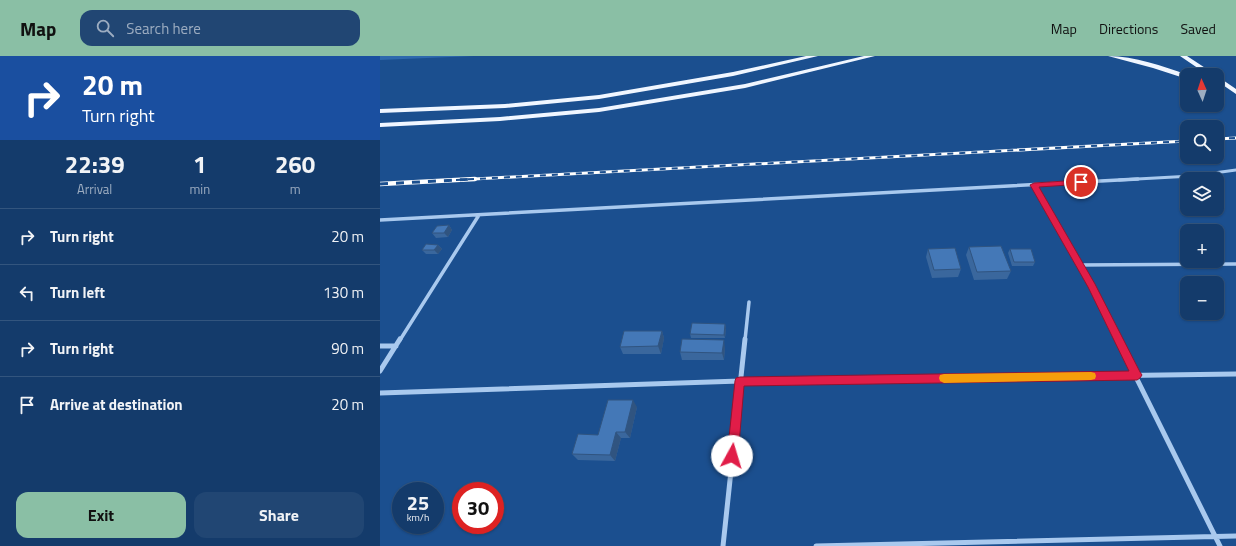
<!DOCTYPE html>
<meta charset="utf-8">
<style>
:root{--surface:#143b6b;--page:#214673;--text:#f1f3f6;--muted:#9dadc1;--line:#33557e;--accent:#8abfa5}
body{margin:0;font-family:"Titillium Web",sans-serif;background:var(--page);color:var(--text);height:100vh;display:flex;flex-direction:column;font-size:15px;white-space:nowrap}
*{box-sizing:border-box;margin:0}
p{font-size:13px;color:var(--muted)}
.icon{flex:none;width:22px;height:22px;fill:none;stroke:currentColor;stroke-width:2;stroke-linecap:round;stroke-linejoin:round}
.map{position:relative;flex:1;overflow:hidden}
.details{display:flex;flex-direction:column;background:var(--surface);width:380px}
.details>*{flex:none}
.guide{background:#1a4fa0;color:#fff;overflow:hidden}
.needle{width:26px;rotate:357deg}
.fabs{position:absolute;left:800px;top:12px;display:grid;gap:8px}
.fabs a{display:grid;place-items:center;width:44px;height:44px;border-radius:8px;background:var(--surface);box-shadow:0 1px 3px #0004,0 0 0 1px var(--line);font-size:20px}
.speed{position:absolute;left:12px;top:426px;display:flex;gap:8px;font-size:20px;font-weight:700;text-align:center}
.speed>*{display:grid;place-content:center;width:52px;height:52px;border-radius:50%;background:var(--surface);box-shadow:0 1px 3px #0004,0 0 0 1px var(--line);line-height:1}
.speed small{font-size:10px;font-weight:400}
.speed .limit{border:6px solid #d22;background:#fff;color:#111}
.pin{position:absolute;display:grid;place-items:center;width:34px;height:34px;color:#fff;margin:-17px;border:2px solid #fff;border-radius:50%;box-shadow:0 1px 4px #0007}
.me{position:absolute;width:44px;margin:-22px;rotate:6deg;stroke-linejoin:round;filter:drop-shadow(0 0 3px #0008)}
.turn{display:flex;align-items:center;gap:14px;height:84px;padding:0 16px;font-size:18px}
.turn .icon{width:52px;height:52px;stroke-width:2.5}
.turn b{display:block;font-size:28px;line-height:34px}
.eta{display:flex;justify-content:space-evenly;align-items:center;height:68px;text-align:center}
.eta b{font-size:24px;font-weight:700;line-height:28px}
.action{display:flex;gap:8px;margin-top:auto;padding:8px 16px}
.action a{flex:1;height:46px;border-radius:12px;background:var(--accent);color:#111;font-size:16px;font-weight:700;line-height:46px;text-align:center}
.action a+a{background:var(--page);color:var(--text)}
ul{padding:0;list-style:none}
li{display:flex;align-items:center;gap:12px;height:56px;padding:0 16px;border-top:1px solid var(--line)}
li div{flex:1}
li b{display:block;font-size:15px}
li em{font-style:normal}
header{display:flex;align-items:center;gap:24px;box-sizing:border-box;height:56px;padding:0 20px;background:var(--accent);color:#111}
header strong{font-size:19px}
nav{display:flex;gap:22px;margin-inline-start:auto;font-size:14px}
.search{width:280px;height:36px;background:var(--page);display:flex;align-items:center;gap:10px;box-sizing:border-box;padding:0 14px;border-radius:12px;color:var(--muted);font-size:15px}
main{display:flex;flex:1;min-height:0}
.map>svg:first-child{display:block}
.green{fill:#2e69ad}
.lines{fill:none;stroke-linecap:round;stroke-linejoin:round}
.street-far2{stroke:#a9c9ee;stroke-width:3}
.street-far1{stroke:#a9c9ee;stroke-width:3.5}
.street{stroke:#a9c9ee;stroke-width:5}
.primary{fill:#f0f6ff;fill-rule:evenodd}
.rail-far1-casing{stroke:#fff;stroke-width:3}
.rail-casing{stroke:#fff;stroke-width:4.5}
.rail-far1{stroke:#1b4f8f;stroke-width:2;stroke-dasharray:6;stroke-linecap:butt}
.rail{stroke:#1b4f8f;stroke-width:3;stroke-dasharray:8;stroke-linecap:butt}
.wall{fill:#3a679d}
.shaded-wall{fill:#305480}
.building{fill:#4478b7;stroke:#305480}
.route{fill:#e11d48;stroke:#92132f}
.slow{fill:#f59e0b}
</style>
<header>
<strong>Map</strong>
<div class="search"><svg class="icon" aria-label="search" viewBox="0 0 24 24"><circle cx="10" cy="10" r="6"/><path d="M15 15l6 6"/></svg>Search here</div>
<nav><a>Map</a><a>Directions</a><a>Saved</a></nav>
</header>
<main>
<section class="details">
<div class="guide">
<div class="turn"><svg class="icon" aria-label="right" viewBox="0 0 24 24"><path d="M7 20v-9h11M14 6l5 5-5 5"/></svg><div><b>20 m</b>Turn right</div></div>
</div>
<div class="eta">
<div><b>22:39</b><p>Arrival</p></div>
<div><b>1</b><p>min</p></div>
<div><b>260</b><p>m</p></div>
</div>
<ul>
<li><svg class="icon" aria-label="right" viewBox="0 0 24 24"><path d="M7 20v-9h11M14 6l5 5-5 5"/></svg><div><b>Turn right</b></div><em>20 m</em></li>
<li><svg class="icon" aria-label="left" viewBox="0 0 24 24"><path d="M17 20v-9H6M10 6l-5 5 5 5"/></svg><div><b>Turn left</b></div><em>130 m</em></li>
<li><svg class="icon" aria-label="right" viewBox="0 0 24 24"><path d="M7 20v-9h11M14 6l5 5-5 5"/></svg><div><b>Turn right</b></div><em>90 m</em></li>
<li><svg class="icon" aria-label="arrive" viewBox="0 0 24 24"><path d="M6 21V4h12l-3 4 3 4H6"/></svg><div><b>Arrive at destination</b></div><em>20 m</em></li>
</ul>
<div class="action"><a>Exit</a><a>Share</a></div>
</section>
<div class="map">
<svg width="856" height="490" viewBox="0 0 856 490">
<rect width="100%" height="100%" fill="#1b4f8f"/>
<path class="green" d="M0,0h94l-94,4z"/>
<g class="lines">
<path class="street-far2" d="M739,124l73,-4 44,-6"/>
<path class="street-far1" d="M654,129l57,101 27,54
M0,164l758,-41
M699,209l157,-1
M20,284l79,-125
M365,284l4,-38"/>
<path class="street" d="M737,283l103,207
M0,290h16
M0,315l20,-32
M0,337l360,-12 496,-7
M343,490l22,-207
M436,490l420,-10"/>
<path class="primary" d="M426,0h12l-85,20 -134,23 -94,9 -125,5v-4l125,-5 94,-9 134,-23z
M484,0h11l-130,32 -146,24 -99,9 -120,6v-4l120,-6 99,-9 146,-24z
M728,0c27,0 54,10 80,19l-1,4 -34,-11z
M800,0h7l29,19h-8z
M837,20l19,13v5l-19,-13z"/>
<defs>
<path id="rail-far1" d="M837,83l19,-1
M76,124l731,-39"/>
<path id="rail" d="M0,128l95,-5"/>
</defs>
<use href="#rail-far1" class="rail-far1-casing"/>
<use href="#rail" class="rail-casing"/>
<use href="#rail-far1" class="rail-far1"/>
<use href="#rail" class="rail"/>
</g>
<path class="wall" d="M69,169l3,5 -4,7 -12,1 -4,-5z
M58,189l4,4 -4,5h-12l-4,-4z
M589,191l42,24 -4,8 -33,1 -8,-25z
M548,193l33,20 -3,8 -26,1 -6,-21z
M630,193l25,13 -2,4h-21l-4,-13z
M345,268l1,4 -1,10h-34l-1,-4z
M282,275l2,7 -3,16h-38l-3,-7z
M345,291l-1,13h-42l-2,-8z
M257,351l-7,31h-9l-6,23 -37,-1 -6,-6 26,-19z"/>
<path class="shaded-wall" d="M69,169l3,5 -4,7 -4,-4z
M58,189l4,4 -4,5 -4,-4z
M345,268l1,4 -1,10 -1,-3z
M282,275l2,7 -3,16 -3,-8z
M344,284l1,7 -1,13 -2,-7z
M253,344l4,7 -7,31 -5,-6z
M236,376l5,6 -6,23 -5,-6z"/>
<path class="building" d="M69,169l-5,8h-12l5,-7z
M46,188l12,1 -4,5h-12z
M621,190l10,25 -34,1 -8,-25z
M575,192l6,21 -27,1 -6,-21z
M630,193h21l4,13h-21z
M312,267l33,1 -1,11 -34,-1z
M244,275h38l-4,15 -38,1z
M302,283l42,1 -2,13 -42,-1z
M228,344h25l-8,32h-9l-6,23 -38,-1 6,-20 20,1z"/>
<path class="route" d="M701,124l3,1v3l-45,3 56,97 45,88 2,3 -2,3 -3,2 -393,6 -6,70 -2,4 -4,2 -4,-2 -1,-4 8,-75 1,-3 4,-1 389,-6 -41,-84 -58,-102 4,-2z"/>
<path class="slow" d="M711,316l4,1 1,3 -1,3 -4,1 -147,3 -4,-2 -1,-3 1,-3 4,-1z"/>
</svg>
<div class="fabs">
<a><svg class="needle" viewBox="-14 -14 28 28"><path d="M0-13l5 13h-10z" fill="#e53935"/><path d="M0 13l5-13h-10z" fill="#9dadc1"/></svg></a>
<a><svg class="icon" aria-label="search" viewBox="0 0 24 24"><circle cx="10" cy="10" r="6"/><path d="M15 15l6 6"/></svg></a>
<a><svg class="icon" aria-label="layers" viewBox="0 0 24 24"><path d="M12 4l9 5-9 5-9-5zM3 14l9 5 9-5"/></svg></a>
<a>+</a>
<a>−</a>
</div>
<div class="speed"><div>25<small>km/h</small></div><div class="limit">30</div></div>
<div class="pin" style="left:701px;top:126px;background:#d93025"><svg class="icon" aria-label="arrive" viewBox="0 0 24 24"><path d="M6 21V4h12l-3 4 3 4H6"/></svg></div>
<svg class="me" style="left:352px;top:400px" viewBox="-20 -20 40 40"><circle r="19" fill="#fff"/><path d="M0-13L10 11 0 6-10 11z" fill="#e11d48"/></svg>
</div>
</main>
